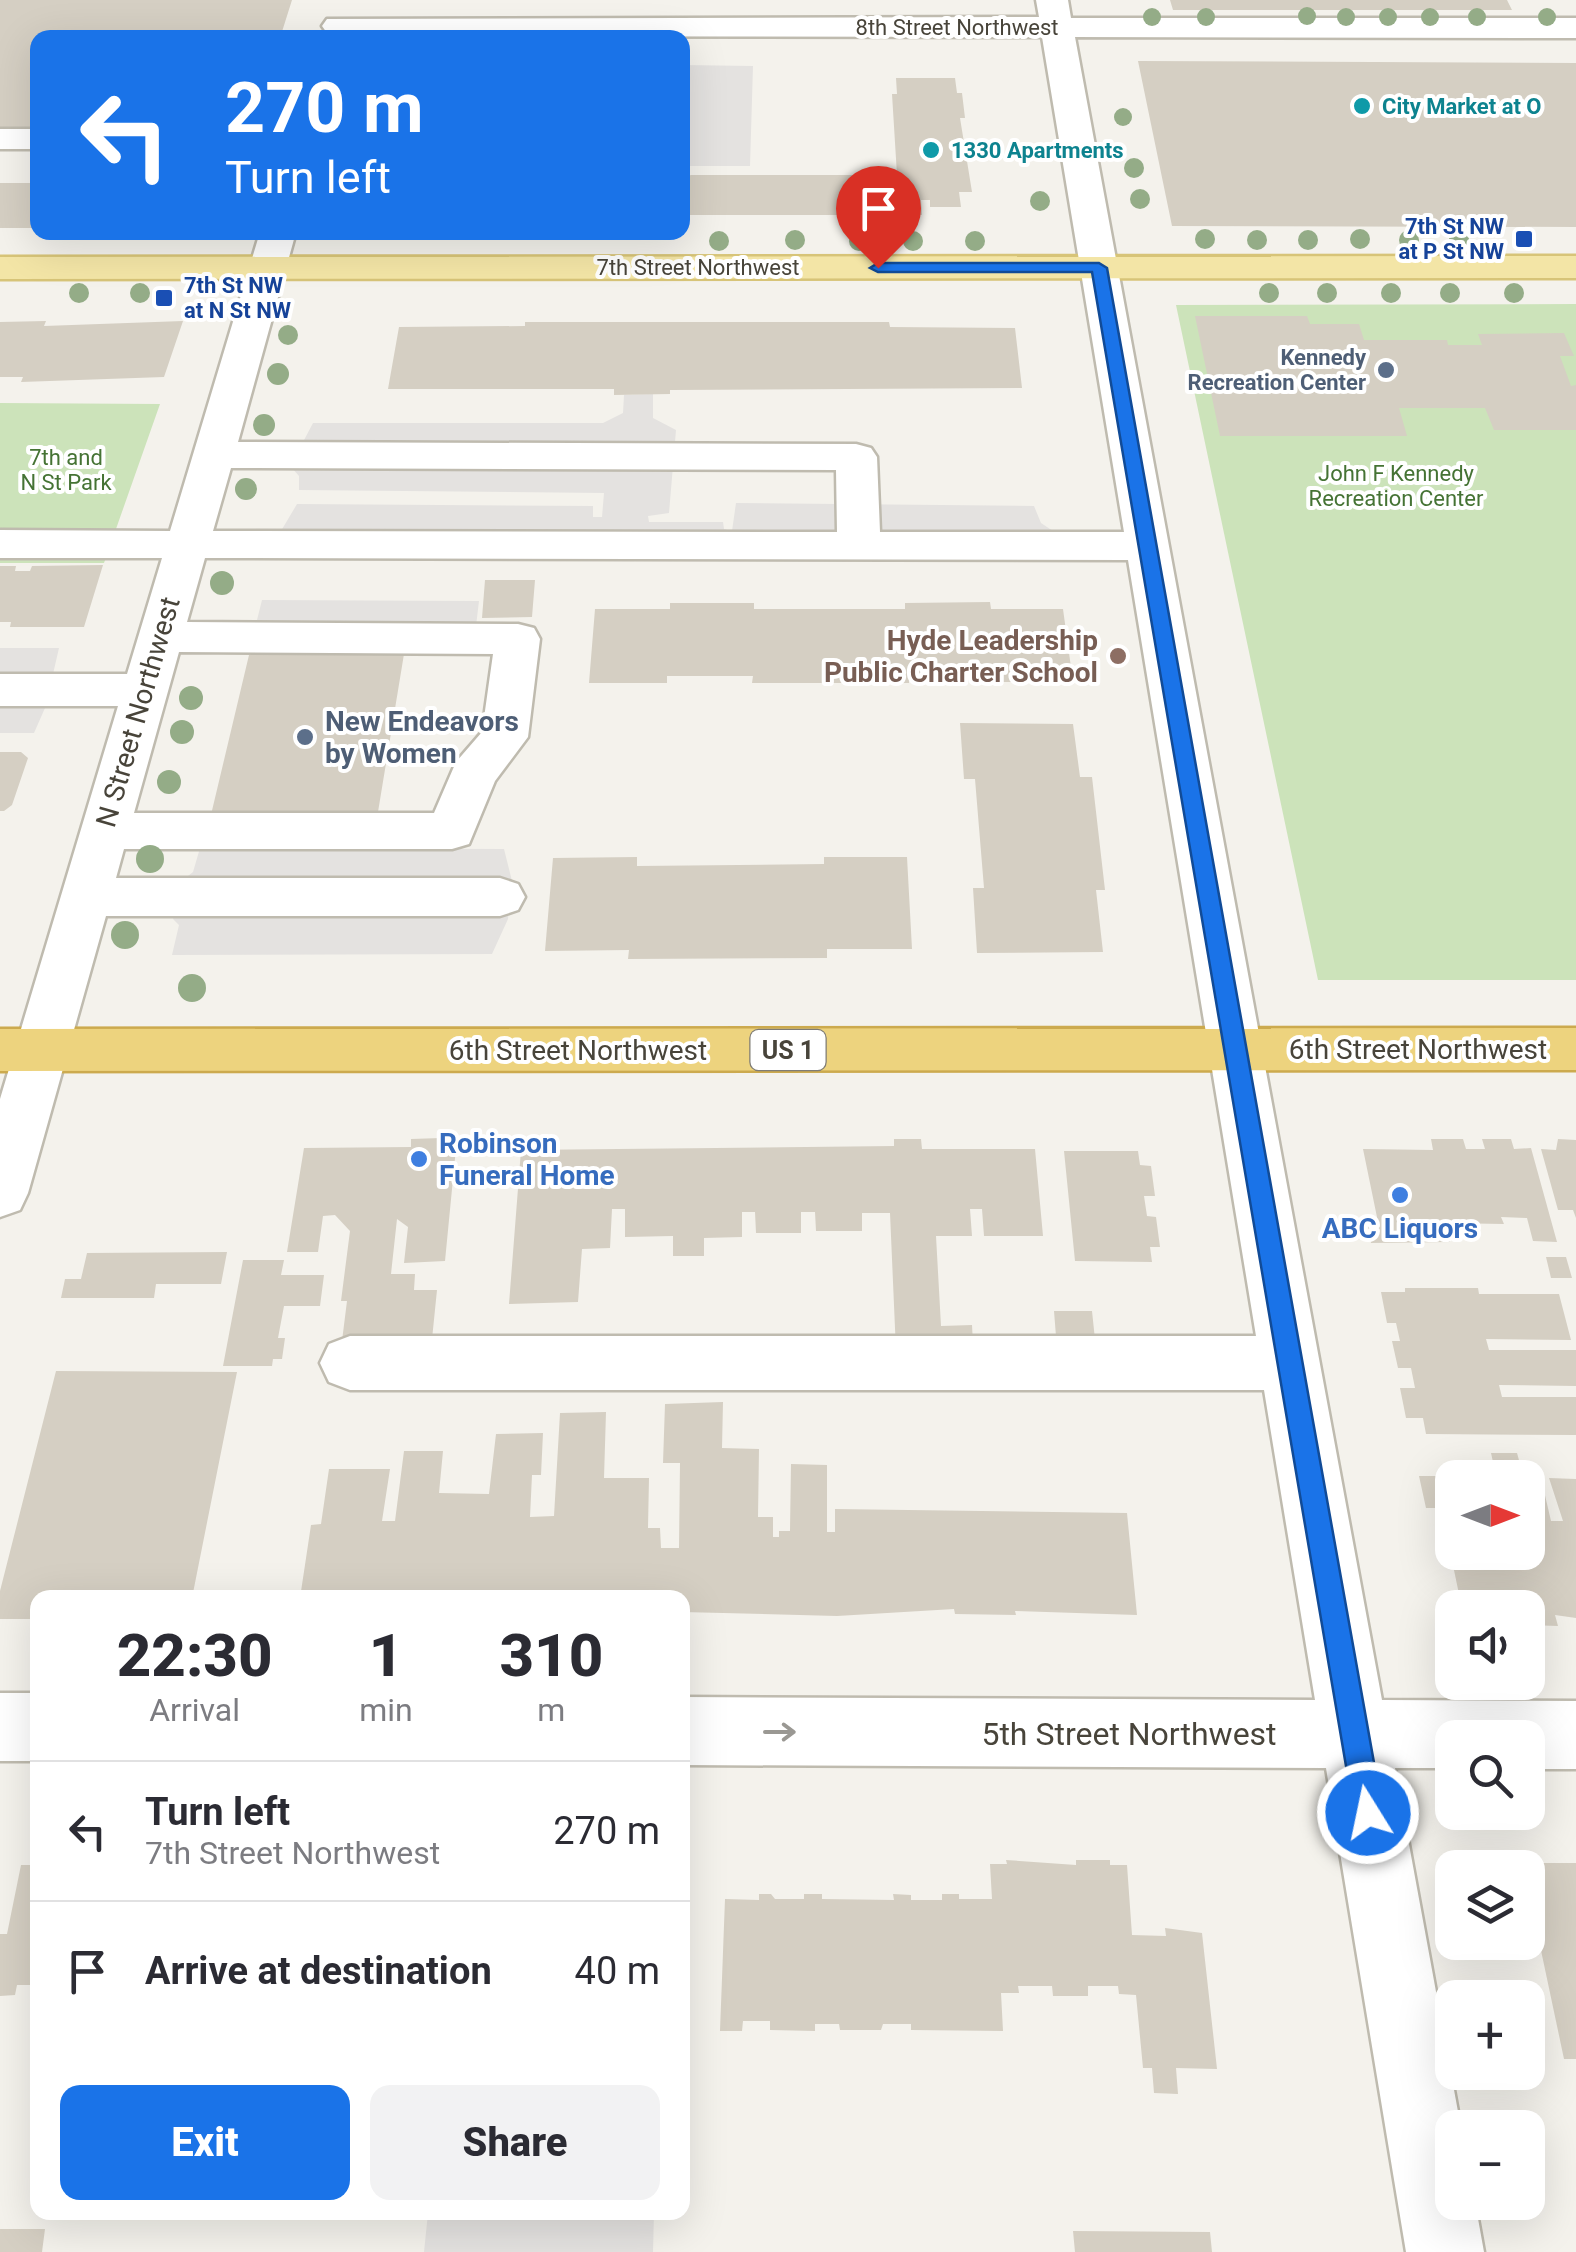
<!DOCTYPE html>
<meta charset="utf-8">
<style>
:root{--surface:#fff;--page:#f2f2f3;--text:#2b2b33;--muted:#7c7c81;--line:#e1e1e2;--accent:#1a73e8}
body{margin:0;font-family:Roboto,sans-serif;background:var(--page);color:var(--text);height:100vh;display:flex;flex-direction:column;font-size:38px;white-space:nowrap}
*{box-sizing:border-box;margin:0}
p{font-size:32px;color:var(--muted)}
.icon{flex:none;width:55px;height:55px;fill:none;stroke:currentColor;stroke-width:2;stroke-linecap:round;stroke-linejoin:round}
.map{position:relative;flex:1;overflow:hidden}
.sheet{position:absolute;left:30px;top:1590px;width:660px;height:630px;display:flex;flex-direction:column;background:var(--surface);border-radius:20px;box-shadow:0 10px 40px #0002}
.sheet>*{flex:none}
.guide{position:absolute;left:30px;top:30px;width:660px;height:210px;border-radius:20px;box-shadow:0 10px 40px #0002;background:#1a73e8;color:#fff;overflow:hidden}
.needle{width:65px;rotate:90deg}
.buttons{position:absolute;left:1435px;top:1460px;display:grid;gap:20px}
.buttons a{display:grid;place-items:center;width:110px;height:110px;border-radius:20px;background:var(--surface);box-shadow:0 10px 40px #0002;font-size:50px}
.pin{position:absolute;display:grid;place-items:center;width:85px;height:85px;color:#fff;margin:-102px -42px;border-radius:50% 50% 50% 0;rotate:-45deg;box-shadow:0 0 10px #0007}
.pin .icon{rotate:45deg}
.me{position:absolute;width:110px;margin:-55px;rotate:350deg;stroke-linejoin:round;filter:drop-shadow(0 0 8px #0008)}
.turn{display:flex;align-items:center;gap:35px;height:210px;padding:0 30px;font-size:45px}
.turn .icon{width:130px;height:130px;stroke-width:2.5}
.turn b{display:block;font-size:70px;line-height:85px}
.eta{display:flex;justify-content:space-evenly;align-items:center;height:170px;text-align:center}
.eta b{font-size:60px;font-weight:800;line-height:70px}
.cta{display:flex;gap:20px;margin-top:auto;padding:20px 30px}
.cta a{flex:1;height:115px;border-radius:20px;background:var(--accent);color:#fff;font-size:40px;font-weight:800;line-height:115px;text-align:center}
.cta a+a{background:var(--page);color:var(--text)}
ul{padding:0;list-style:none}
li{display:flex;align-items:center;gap:30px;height:140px;padding:0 30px;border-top:2px solid var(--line)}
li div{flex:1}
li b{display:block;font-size:38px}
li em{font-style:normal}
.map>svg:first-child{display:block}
.green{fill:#cce3ba}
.parking{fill:#e4e2e0}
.building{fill:#d5cfc3}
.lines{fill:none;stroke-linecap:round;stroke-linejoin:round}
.minor-casing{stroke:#bfbbaf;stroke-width:5}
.major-casing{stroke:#d7c478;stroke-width:5}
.highway-casing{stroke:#ccaa4e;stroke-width:5}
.minor{fill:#fff;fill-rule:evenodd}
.major{fill:#f3e5a6;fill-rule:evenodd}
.highway{fill:#edd37e;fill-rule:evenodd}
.tree{fill:#94ac87}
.oneway{stroke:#9a9893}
.route{fill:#1a73e8;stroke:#114b97;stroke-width:2.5}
.culture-dot{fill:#0f9aa8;stroke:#fff;stroke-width:4}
.transit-dot{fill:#1a4fb4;stroke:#fff;stroke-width:4}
.service-dot{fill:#5c6f8a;stroke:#fff;stroke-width:4}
.education-dot{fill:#8d6e63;stroke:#fff;stroke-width:4}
.shop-dot{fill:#3f7fe0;stroke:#fff;stroke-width:4}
.labels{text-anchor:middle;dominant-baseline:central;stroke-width:8;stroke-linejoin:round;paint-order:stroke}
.far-street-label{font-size:22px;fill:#48443a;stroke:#fff}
.far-culture-label{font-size:22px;font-weight:bold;fill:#0d838f;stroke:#fff;text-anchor:start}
.far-transit-label{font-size:22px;font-weight:bold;fill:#164399;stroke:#fff;text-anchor:end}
.far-service-label{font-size:22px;font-weight:bold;fill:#4e5e75;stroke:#fff;text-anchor:end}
.far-park-label{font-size:22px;fill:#457334;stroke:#fff}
.shield{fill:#fff;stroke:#7f7c75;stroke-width:2.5}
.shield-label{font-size:25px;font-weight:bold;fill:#48443a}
.education-label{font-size:28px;font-weight:bold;fill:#785e54;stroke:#fff;text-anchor:end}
.street-label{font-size:28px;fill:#48443a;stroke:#fff}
.service-label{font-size:28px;font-weight:bold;fill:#4e5e75;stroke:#fff;text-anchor:start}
.shop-label{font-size:28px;font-weight:bold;fill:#366cbe;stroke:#fff;text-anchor:start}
.near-street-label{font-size:32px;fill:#48443a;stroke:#fff}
</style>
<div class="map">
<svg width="1576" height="2252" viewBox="0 0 1576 2252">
<rect width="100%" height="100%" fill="#f4f2ec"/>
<path class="green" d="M1576,304v676h-258l-142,-675z
M0,403l160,1 -56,159h-104z"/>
<path class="parking" d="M683,65l70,1 -3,100h-67z
M653,394v24l23,12 -7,83 -21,3 1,6h74l1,7 8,2 4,-28 298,3 7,17 18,12 -778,-4 16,-27 296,2v11h9l2,-24 -305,-3v-14l-7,-8 2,-23 9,-3 10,-19h290l20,-10 1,-18z
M262,600l217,1 -3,25 -226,1 7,-7z
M0,648h59l-6,26 39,2 -10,31 -37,1 -11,25h-34z
M200,848l304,1 8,32 -4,38 -16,35 -320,1 7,-30 -6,-6 10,-39 10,-8z
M428,2213h226l-1,39h-229z"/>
<path class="building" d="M0,0h292l-12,38h-242v96h-38z
M1170,0h337l5,10h-339z
M1138,61l438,2v164l-404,-1z
M896,78h59l2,15h5l3,25h-5l12,74h-13l2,15h-31v-7h-9l1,15h-234v-4h-6v-33l9,-3h206l-5,-81h5z
M0,183h32l-2,4h8v41h-38z
M1195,316h112l3,8h49l5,16h83l1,5h34l-4,-11 86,-1 10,23h-14l11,30 5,-1v45h-82l-9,-22h-86l8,28h-187z
M46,321l-2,5 139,-5 -19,56 -143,5 2,-5h-23v-55z
M525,322h364l1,5 125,1 7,60 -352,2v4l-56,1v-6h-226l11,-62 126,-1z
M103,565l-19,62h-74l1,-5h-11v-56h16l-1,5h15l2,-5z
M485,580h50l-3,37 -50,1z
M990,602l1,7h72l10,73h-77l-1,-7h-86v8h-157l1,-7h-86v7h-78l6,-74h75v-6h84v6h151v-6z
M404,654l-27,164 -167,1 39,-164z
M960,723l113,1 7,53h12l13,113h-9l7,62 -126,1 -4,-65h11l-9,-109h-11z
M0,752h21l7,6 -16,47 -8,6h-4z
M637,857v9l187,-2v-7h83l5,92h-85v9l-199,1 1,-9 -84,1 8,-93z
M441,1138l-2,10h17l-11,113 -41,2 4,-36 -11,-8 -6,55h24l-1,16h23l-6,59 -89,-8 5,-40h-6l9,-70 -15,-16 -12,1 -5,36h-31l17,-104 107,-1v-8z
M894,1139h27l1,10h113l8,87h-59l-2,-27h-12l2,27h-36l5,90 31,-1 1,19 -77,7 -6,-138h-28v18h-46l-1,-19h-14v21h-45l-1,-21h-13v25l-38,1v18h-31v-20l-48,1v-28h-13l-2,39 -28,1 -4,53 -69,2 12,-154 373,-4z
M1431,1139h32l3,10h19l-3,-10h29l3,10 17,-1 26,94 -24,-1 -6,-23 -26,-1 3,7 -57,-1 3,19 -79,1 -4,-21h11l-15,-73 70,1z
M1558,1139l18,1v78l-3,-8h-15l-17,-61 15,1z
M1064,1151h74l2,14 11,1 4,30h-11l3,20 9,1 4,30h-10l2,15 -77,-1z
M227,1252l-6,32h-65l-2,14h-93l4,-19h16l6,-26z
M1546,1257h20l6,21h-21z
M243,1260h41l-3,15h43l-4,31h-36l-6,32h7l-3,21h-9l-1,7h-49z
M1405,1288h73l1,6h80l12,46 -85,-1 3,11h87v36l-77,-1 3,12h74v38l-150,-1 -3,-16h-17l-6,-30h15l-4,-20h-13l-6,-27h8l-4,-18h-9l-6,-31h24z
M1054,1311h38l4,38h-39z
M56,1371l181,1 -45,226h-154v21h-38v-28z
M723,1402l-1,46 37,1 -1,68h15v20h6v-6h11l1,-67 36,1v67h8v-23l292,4 10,102 -122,-4 1,4 -61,-1 -1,-5 -117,7 -155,-4v-14h-382l11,-73 10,-1 8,-55h61l-8,52h13l9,-70h39l-4,42 50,1 7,-60 47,-1 -2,42h-9l-2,42 24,-1 6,-103 46,-1 -2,66h45l-1,50h12l1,20h18l1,-85h-17l2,-59z
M1491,1453h26l5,18h-27z
M1455,1469h33l2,9h-34z
M1419,1476h33v76h76v-74h13l10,43h12l-14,-43 27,1v139l-21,-3 3,11 -30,-1v-17h-81l12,-14 -18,-86h-15z
M1006,1860l70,5v-5h34v5h17l5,70 34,1 -1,-8 37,5 15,136 -41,-1 2,26 -24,-1 -2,-25h-9l-7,-73 -17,-1 -1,-8h-30v10h-35l-1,-10h-34l1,7h-18l2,38 -92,-1v-6h-28l-2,6h-41l-1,-6h-24v7l-45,-1v-9h-27l-1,10h-22l5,-132 34,1v-6h12l4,5h29v-5h18v5l72,1 -1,-6 18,1v5h31v-6h17v5h33l-2,-35h17z
M1522,1863h54v196h-12l-36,-170v-21z
M21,1865h17v120h-21l-2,10 -15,1v-62h7z
M0,2229h45l-3,23h-42z
M1073,2231l137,1 2,20h-137z"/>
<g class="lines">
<defs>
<path id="minor" d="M1036,0h32l3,18h505v20l-501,-1 307,1663 194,1v68h-48v-31h-76v30h-57l66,360h-9v74h23l9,50h-78l-80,-484 -644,-3v-68l633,3 -51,-310h-914l-21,-8 -9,-19 9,-19 21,-8h906l-128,-776 -923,-2 -18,64 331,2 16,4 6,11 -12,98 -33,44 -26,63 -17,5h-328l-8,29h384l18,6 7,13 -7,13 -18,6h-394l-78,277 -8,17 -20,7v-118l118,-393h-118v-32h127l35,-116h-162v-28l170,1 90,-299h36l-58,210 618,2 15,4 6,9 3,75h244l-82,-495 -704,-1 -11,-3 -5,-7 5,-7 712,-2zM231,468l605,2 1,62 -624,-1zM179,652l314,2 -11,78 -26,30 -22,51h-300z
M0,129h38v20h-38z
M0,1693h38v68h-38z"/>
<path id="major" d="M1576,256v22l-1576,1v-22z"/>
<path id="highway" d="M1576,1028v42l-1576,1v-42z"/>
</defs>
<use href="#minor" class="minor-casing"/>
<use href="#major" class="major-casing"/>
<use href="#highway" class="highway-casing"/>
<use href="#minor" class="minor"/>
<use href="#major" class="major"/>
<use href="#highway" class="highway"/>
</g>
<g class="tree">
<circle cx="1307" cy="16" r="9"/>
<circle cx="1152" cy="17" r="9"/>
<circle cx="1206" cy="17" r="9"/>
<circle cx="1346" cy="17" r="9"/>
<circle cx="1388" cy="17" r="9"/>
<circle cx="1430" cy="17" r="9"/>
<circle cx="1477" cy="17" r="9"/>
<circle cx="1547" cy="17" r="9"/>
<circle cx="1123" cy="117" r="9"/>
<circle cx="1134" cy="168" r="10"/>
<circle cx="1140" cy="199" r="10"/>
<circle cx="1040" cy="201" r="10"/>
<circle cx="1205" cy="239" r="10"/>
<circle cx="1360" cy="239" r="10"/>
<circle cx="1459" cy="239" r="10"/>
<circle cx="795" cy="240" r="10"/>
<circle cx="1257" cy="240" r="10"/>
<circle cx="1308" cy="240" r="10"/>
<circle cx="1409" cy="240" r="10"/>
<circle cx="719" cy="241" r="10"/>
<circle cx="859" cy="241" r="10"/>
<circle cx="913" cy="241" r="10"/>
<circle cx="975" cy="241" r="10"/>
<circle cx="79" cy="293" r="10"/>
<circle cx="140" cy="293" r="10"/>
<circle cx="1269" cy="293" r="10"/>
<circle cx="1327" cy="293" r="10"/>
<circle cx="1391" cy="293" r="10"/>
<circle cx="1450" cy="293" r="10"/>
<circle cx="1514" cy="293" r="10"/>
<circle cx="288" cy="335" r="10"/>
<circle cx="278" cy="374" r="11"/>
<circle cx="264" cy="425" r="11"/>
<circle cx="246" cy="489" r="11"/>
<circle cx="222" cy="583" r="12"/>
<circle cx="191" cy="698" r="12"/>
<circle cx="182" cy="732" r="12"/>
<circle cx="169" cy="782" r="12"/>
<circle cx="150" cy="859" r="14"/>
<circle cx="125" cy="935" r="14"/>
<circle cx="192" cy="988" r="14"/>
</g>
<defs><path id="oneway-shaft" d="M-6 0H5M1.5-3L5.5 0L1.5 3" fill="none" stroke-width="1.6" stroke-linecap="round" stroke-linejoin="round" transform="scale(2.5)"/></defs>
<use class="oneway" href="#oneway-shaft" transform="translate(780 1732)"/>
<path class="route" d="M1099,263l8,5 276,1545 -5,10 -10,4 -10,-4 -4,-10 -262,-1541h-214l-8,-4 8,-5z"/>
<g class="culture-dot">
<circle cx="1362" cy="106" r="10"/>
<circle cx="931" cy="150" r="10"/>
</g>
<g class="transit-dot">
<rect x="1514" y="229" width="20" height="20" rx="5"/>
<rect x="154" y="288" width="20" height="20" rx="5"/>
</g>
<g class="service-dot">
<circle cx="1386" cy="370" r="10"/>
<circle cx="305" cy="737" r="10"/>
</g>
<circle class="education-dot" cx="1118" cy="656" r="10"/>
<g class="shop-dot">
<circle cx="419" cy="1159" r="10"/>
<circle cx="1400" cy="1195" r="10"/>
</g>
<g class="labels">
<g class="far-street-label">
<text x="957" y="27">8th Street Northwest</text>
<text x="698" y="267">7th Street Northwest</text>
</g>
<g class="far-culture-label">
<text x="1382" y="106">City Market at O</text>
<text x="951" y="150">1330 Apartments</text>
</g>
<g class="far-transit-label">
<text x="1504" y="226">7th St NW<tspan x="1504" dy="25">at P St NW</tspan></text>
<text x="184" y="285" text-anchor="start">7th St NW<tspan x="184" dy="25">at N St NW</tspan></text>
</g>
<g class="far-service-label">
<text x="1366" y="357">Kennedy<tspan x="1366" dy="25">Recreation Center</tspan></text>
</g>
<g class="far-park-label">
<text x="66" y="457">7th and<tspan x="66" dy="25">N St Park</tspan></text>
<text x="1396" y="473">John F Kennedy<tspan x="1396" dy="25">Recreation Center</tspan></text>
</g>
<rect class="shield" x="750.5" y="1030" width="75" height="40" rx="8"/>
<g class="shield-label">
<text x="788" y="1050">US 1</text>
</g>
<g class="education-label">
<text x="1098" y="640">Hyde Leadership<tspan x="1098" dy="32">Public Charter School</tspan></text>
</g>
<g class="street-label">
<text transform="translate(138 712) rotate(-74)">N Street Northwest</text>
<text x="1418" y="1049">6th Street Northwest</text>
<text x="578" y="1050">6th Street Northwest</text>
</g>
<g class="service-label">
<text x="325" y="721">New Endeavors<tspan x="325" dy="32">by Women</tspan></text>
</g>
<g class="shop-label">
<text x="439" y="1143">Robinson<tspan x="439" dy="32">Funeral Home</tspan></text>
<text x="1400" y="1228" text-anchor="middle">ABC Liquors</text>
</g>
<g class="near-street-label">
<text x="1129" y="1734">5th Street Northwest</text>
</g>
</g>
</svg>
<div class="buttons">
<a><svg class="needle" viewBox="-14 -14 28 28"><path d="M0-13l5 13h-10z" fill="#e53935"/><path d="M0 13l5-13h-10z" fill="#7c7c81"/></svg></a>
<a><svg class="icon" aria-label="sound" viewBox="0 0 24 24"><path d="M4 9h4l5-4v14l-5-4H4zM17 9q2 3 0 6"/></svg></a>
<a><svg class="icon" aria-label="search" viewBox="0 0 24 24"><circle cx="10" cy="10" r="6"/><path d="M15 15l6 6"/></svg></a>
<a><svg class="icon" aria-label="layers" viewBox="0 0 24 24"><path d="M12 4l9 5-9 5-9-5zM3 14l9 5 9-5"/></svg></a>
<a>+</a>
<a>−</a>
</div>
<div class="pin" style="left:878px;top:268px;background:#d93025"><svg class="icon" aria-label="arrive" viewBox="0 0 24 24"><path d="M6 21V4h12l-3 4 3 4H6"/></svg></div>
<svg class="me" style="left:1368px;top:1813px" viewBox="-20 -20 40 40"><circle r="17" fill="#1a73e8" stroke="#fff" stroke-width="3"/><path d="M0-11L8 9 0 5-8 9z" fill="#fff"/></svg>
<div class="guide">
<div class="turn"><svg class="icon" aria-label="left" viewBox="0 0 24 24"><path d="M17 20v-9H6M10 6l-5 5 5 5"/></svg><div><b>270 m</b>Turn left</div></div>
</div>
<section class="sheet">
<div class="eta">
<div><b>22:30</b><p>Arrival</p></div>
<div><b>1</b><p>min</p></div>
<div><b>310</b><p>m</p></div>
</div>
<ul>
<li><svg class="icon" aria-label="left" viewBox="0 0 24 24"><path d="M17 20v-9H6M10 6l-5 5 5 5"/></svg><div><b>Turn left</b><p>7th Street Northwest</p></div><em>270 m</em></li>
<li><svg class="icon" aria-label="arrive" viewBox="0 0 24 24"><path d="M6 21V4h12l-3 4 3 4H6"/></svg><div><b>Arrive at destination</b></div><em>40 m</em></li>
</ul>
<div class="cta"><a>Exit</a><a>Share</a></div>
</section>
</div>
